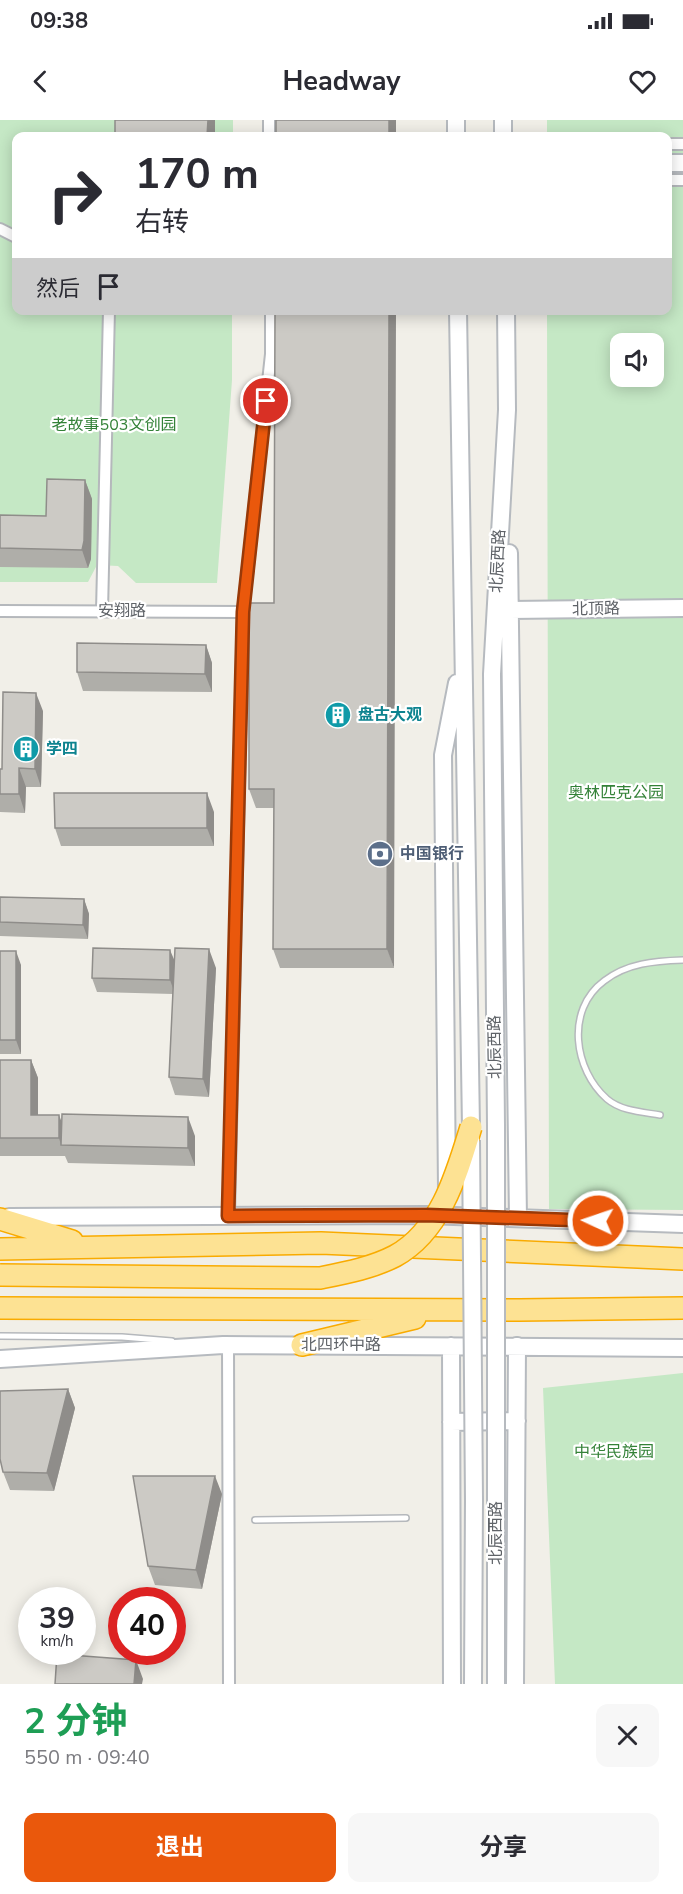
<!DOCTYPE html>
<html lang="zh">
<meta charset="utf-8">
<style>
:root{--surface:#fff;--page:#f7f7f7;--text:#2b2b33;--muted:#7c7c81;--accent:#ea580c}
body{margin:0;font-family:"Nunito Sans","Noto Sans SC",sans-serif;background:var(--page);color:var(--text);height:100vh;display:flex;flex-direction:column;font-size:22px;white-space:nowrap}
*{box-sizing:border-box;margin:0}
p{font-size:20px;color:var(--muted)}
.icon{flex:none;width:33px;height:33px;fill:none;stroke:currentColor;stroke-width:2;stroke-linecap:round;stroke-linejoin:round}
.map{position:relative;height:1564px;overflow:hidden}
.sheet{display:flex;flex-direction:column;background:var(--surface);flex:1}
.sheet>*{flex:none}
.top-card{position:absolute;left:12px;top:12px;width:660px;height:183px;border-radius:12px;box-shadow:0 3px 15px #0003;background:#fff;color:var(--text);overflow:hidden}
.tools{position:absolute;left:610px;top:213px;display:grid;gap:12px}
.tools a{display:grid;place-items:center;width:54px;height:54px;border-radius:12px;background:var(--surface);box-shadow:0 3px 15px #0003;font-size:30px}
.speed{position:absolute;left:18px;top:1467px;display:flex;gap:12px;font-size:30px;font-weight:700;text-align:center}
.speed>*{display:grid;place-content:center;width:78px;height:78px;border-radius:50%;background:var(--surface);box-shadow:0 3px 15px #0003;line-height:1}
.speed small{font-size:15px;font-weight:400}
.speed .limit{border:9px solid #d22;background:#fff;color:#111}
.pin{position:absolute;display:grid;place-items:center;width:51px;height:51px;color:#fff;margin:-26px;border:3px solid #fff;border-radius:50%;box-shadow:0 2px 6px #0007}
.me{position:absolute;width:66px;margin:-33px;rotate:273deg;stroke-linejoin:round;filter:drop-shadow(0 0 4px #0008)}
.turn{display:flex;align-items:center;gap:21px;height:126px;padding:0 24px;font-size:27px}
.turn .icon{width:78px;height:78px;stroke-width:2.5}
.turn b{display:block;font-size:42px;line-height:51px}
.then{display:flex;align-items:center;height:57px;padding:0 24px;background:#0003;gap:12px;font-size:22px}
.round{display:grid;place-items:center;flex:none;width:63px;height:63px;border-radius:12px;background:var(--page)}
.summary{display:flex;align-items:center;justify-content:space-between;height:102px;padding:0 24px}
h1{font-size:36px;font-weight:700;line-height:45px;color:#1e9e55}
.primary-button{display:flex;gap:12px;margin-top:auto;padding:12px 24px}
.primary-button a{flex:1;height:69px;border-radius:12px;background:var(--accent);color:#fff;font-size:24px;font-weight:700;line-height:69px;text-align:center}
.primary-button a+a{background:var(--page);color:var(--text)}
.status{display:flex;justify-content:space-between;align-items:center;height:42px;padding:0 30px;background:var(--surface);direction:ltr}
.status svg{height:16px;fill:currentColor}
header{display:flex;justify-content:space-between;align-items:center;height:78px;padding:0 24px;background:var(--surface);font-size:27px;font-weight:700}
.map>svg:first-child{display:block}
.green{fill:#c5e8c5;fill-rule:evenodd}
.lines{fill:none;stroke-linecap:round;stroke-linejoin:round}
.lane-casing{stroke:#b5b8bc;stroke-width:8}
.street-casing{stroke:#b5b8bc;stroke-width:14}
.secondary-casing{stroke:#b6babf;stroke-width:20}
.highway-casing{stroke:#f9ab00;stroke-width:24}
.lane{stroke:#fff;stroke-width:5}
.street{stroke:#fff;stroke-width:10}
.secondary{stroke:#fff;stroke-width:16}
.highway{stroke:#fde293;stroke-width:21}
.secondary-bridge-casing{stroke:#b6babf;stroke-width:20;stroke-linecap:butt}
.highway-bridge-casing{stroke:#f9ab00;stroke-width:24;stroke-linecap:butt}
.secondary-bridge{stroke:#fff;stroke-width:16}
.highway-bridge{stroke:#fde293;stroke-width:21}
.wall{fill:#afaea9}
.shaded-wall{fill:#8f8d8a}
.building{fill:#cccac5;stroke:#8f8d8a;stroke-width:1.5}
.route-casing{stroke:#983908;stroke-width:15}
.route{stroke:#ea580c;stroke-width:10}
.labels{text-anchor:middle;dominant-baseline:central;stroke-width:4.5;stroke-linejoin:round;paint-order:stroke}
.park-label{font-size:16px;fill:#348238;stroke:#fff}
.street-label{font-size:16px;fill:#5f6368;stroke:#fff}
.culture-label{font-size:16px;font-weight:bold;fill:#0d838f;stroke:#fff;text-anchor:start}
.service-label{font-size:16px;font-weight:bold;fill:#4e5e75;stroke:#fff;text-anchor:start}
</style>
<div class="status"><b>09:38</b><svg viewBox="0 0 49 12"><path d="M0 12V9h3v3zM5 12V6h3v6zM10 12V3h3v9zM15 12V0h3v12zM26 1h20v11H26zM47 4h2v5h-2z"/></svg></div>
<header><svg class="icon" aria-label="back" viewBox="0 0 24 24"><path d="M15 5l-7 7 7 7"/></svg>Headway<svg class="icon" aria-label="heart" viewBox="0 0 24 24"><path d="M12 20l-8-8c-3-5 5-10 8-4 3-6 11-1 8 4z"/></svg></header>
<div class="map">
<svg width="683" height="1564" viewBox="0 0 683 1564">
<rect width="100%" height="100%" fill="#f1efe8"/>
<path class="green" d="M0,0h233v16h-217v174l216,1v69l-15,203h-81l-18,-17 -21,-1 -9,17h-88z
M547,0h136v1090l-134,-1 -2,-898 121,-1v-174h-121zM621,224h33v32h-33z
M683,1253v311h-128l-12,-296z"/>
<g class="lines">
<defs>
<path id="lane" d="M660,995c-18,-3 -39,-4 -53,-16 -33,-29 -42,-89 -3,-118 23,-18 51,-20 79,-21
M0,1216l122,1 50,4
M255,1400l151,-2"/>
<path id="street" d="M269,0v16
M668,24h15
M668,60h15
M0,109l16,8
M0,491l243,1
M102,491l7,-301
M229,1096l14,-604 28,-258v-44
M228,1225l1,339"/>
<path id="secondary" d="M456,0v16
M503,0v16
M668,43h15
M458,190l13,817
M509,433l9,665
M510,490l173,-2
M496,1006l-4,-452 15,-264 -1,-100
M447,1070l-4,-435 14,-72
M9,1097l417,-2 257,9
M451,1226l1,338
M0,1239l223,-14 460,3
M451,1302l66,-1
M496,1379v185
M473,1564l1,-184
M515,1564l2,-338"/>
<path id="highway" d="M0,1099l72,22
M0,1129l321,-6 362,16
M0,1188l519,2 164,-2
M302,1225l113,-27"/>
</defs>
<use href="#lane" class="lane-casing"/>
<use href="#street" class="street-casing"/>
<use href="#secondary" class="secondary-casing"/>
<use href="#highway" class="highway-casing"/>
<use href="#lane" class="lane"/>
<use href="#street" class="street"/>
<use href="#secondary" class="secondary"/>
<use href="#highway" class="highway"/>
<defs>
<path id="secondary-bridge" d="M471,1020l3,360
M496,1379v-373"/>
<path id="highway-bridge" d="M0,1155l320,3c25,-5 52,-10 75,-22 46,-25 62,-83 76,-129"/>
</defs>
<use href="#secondary-bridge" class="secondary-bridge-casing"/>
<use href="#highway-bridge" class="highway-bridge-casing"/>
<use href="#secondary-bridge" class="secondary-bridge"/>
<use href="#highway-bridge" class="highway-bridge"/>
</g>
<path class="wall" d="M85,360l7,19 -1,60 -3,9 -88,-1v-52l46,1z
M274,483l120,365h-114l-7,-19 1,-141h-18l-7,-19z
M206,525l6,18v29l-129,-1 -6,-19z
M43,591l-2,76h-15l-1,26 -25,-1v-43h2z
M214,692v34h-153l-6,-18z
M0,777l84,2 5,15 -1,25 -88,-3z
M0,831l21,14v89h-21z
M175,842l41,6 -7,129 -34,-2 -6,-18 4,-83 -76,-2 -5,-14z
M0,940h31l7,18v37l24,7 133,14v30l-127,-3 -3,-7h-65z
M68,1269l7,19 -21,83 -44,-1 -7,-18z
M222,1374l-20,95 -47,-4 -7,-19z"/>
<path class="shaded-wall" d="M208,0h7v16h-8z
M389,0h7v16h-7z
M389,190h7l-2,658 -7,-19z
M85,360l7,19 -1,60 -3,9 -6,-18z
M206,525l6,18v29l-7,-18z
M36,573l7,18 -2,76 -6,-18z
M19,648l7,19 -1,26 -6,-19z
M207,673l7,19v34l-7,-18z
M84,779l5,15 -1,25 -5,-14z
M209,829l7,19 -7,129 -6,-18z
M170,830l6,14 -1,30 -5,-14z
M16,831l5,14v89l-5,-14z
M31,940l7,18v55l-7,-18z
M59,995l7,18 -5,12 -2,-7z
M188,997l7,19v30l-7,-18z
M68,1269l7,19 -21,83 -7,-18z
M215,1356l7,18 -20,95 -6,-19z
M136,1540l7,19 -1,5h-8z"/>
<path class="building" d="M115,0h93l-1,16h-92z
M276,0h113v16h-113z
M275,190h114l-2,639h-114l1,-160h-25v-186h25z
M47,359l38,1 -1,61 -2,9 -82,-2v-33l46,1z
M77,523l129,2 -1,29 -128,-2z
M3,572l33,1 -1,76 -16,-1v26h-19v-25h2z
M54,673h153v35h-152z
M0,777l84,2 -1,26 -83,-3z
M93,828l77,2v30l-78,-2z
M175,828l34,1 -6,130 -34,-2z
M0,831h16v89h-16z
M0,940h31v55h28v23h-59z
M62,994l126,3v31l-127,-3z
M68,1269l-21,84 -44,-1 -3,-13v-68z
M133,1356h82l-19,94 -48,-4z
M57,1534l79,6 -2,24h-79z"/>
<g class="lines">
<defs>
<path id="route" d="M266,281l-23,211 -15,604 198,-1 172,6"/>
</defs>
<use href="#route" class="route-casing"/>
<use href="#route" class="route"/>
</g>
<defs>
<symbol id="building-disc" viewBox="-11 -11 22 22"><circle r="9.5" fill="#0f9aa8" stroke="#fff"/><path d="M-4-6H4V6H1V3H-1V6H-4ZM-2.5-4.3h1.7v1.8h-1.7ZM.8-4.3h1.7v1.8H.8ZM-2.5-1h1.7V.8h-1.7ZM.8-1h1.7V.8H.8Z" fill="#fff"/></symbol>
<symbol id="bank-disc" viewBox="-11 -11 22 22"><circle r="9.5" fill="#5c6f8a" stroke="#fff"/><path d="M-6-4H6V4H-6ZM0-2.3a2.3 2.3 0 1 0 0 4.6a2.3 2.3 0 1 0 0-4.6Z" fill="#fff"/></symbol>
</defs>
<g fill-rule="evenodd">
<use href="#building-disc" x="323" y="580" width="30" height="30"/>
<use href="#building-disc" x="11" y="614" width="30" height="30"/>
<use href="#bank-disc" x="365" y="719" width="30" height="30"/>
</g>
<g class="labels">
<g class="park-label">
<text x="114" y="305">老故事503文创园</text>
<text x="616" y="673">奥林匹克公园</text>
<text x="614" y="1332">中华民族园</text>
</g>
<g class="street-label">
<text transform="translate(498 441) rotate(-87)">北辰西路</text>
<text transform="translate(596 489) rotate(-1)">北顶路</text>
<text x="122" y="491">安翔路</text>
<text transform="translate(495 927) rotate(-91)">北辰西路</text>
<text x="341" y="1225">北四环中路</text>
<text transform="translate(496 1413) rotate(-90)">北辰西路</text>
</g>
<g class="culture-label">
<text x="358" y="595">盘古大观</text>
<text x="46" y="629">学四</text>
</g>
<g class="service-label">
<text x="400" y="734">中国银行</text>
</g>
</g>
</svg>
<div class="tools">
<a><svg class="icon" aria-label="sound" viewBox="0 0 24 24"><path d="M4 9h4l5-4v14l-5-4H4zM17 9q2 3 0 6"/></svg></a>
</div>
<div class="speed"><div>39<small>km/h</small></div><div class="limit">40</div></div>
<div class="pin" style="left:266px;top:281px;background:#d93025"><svg class="icon" aria-label="arrive" viewBox="0 0 24 24"><path d="M6 21V4h12l-3 4 3 4H6"/></svg></div>
<svg class="me" style="left:598px;top:1101px" viewBox="-20 -20 40 40"><circle r="17" fill="#ea580c" stroke="#fff" stroke-width="3"/><path d="M0-11L8 9 0 5-8 9z" fill="#fff"/></svg>
<div class="top-card">
<div class="turn"><svg class="icon" aria-label="right" viewBox="0 0 24 24"><path d="M7 20v-9h11M14 6l5 5-5 5"/></svg><div><b>170 m</b>右转</div></div>
<div class="then">然后<svg class="icon" aria-label="arrive" viewBox="0 0 24 24"><path d="M6 21V4h12l-3 4 3 4H6"/></svg></div>
</div>
</div>
<section class="sheet">
<div class="summary"><div><h1>2 分钟</h1><p>550 m · 09:40</p></div><a class="round"><svg class="icon" aria-label="close" viewBox="0 0 24 24"><path d="M6 6l12 12M18 6L6 18"/></svg></a></div>
<div class="primary-button"><a>退出</a><a>分享</a></div>
</section>
